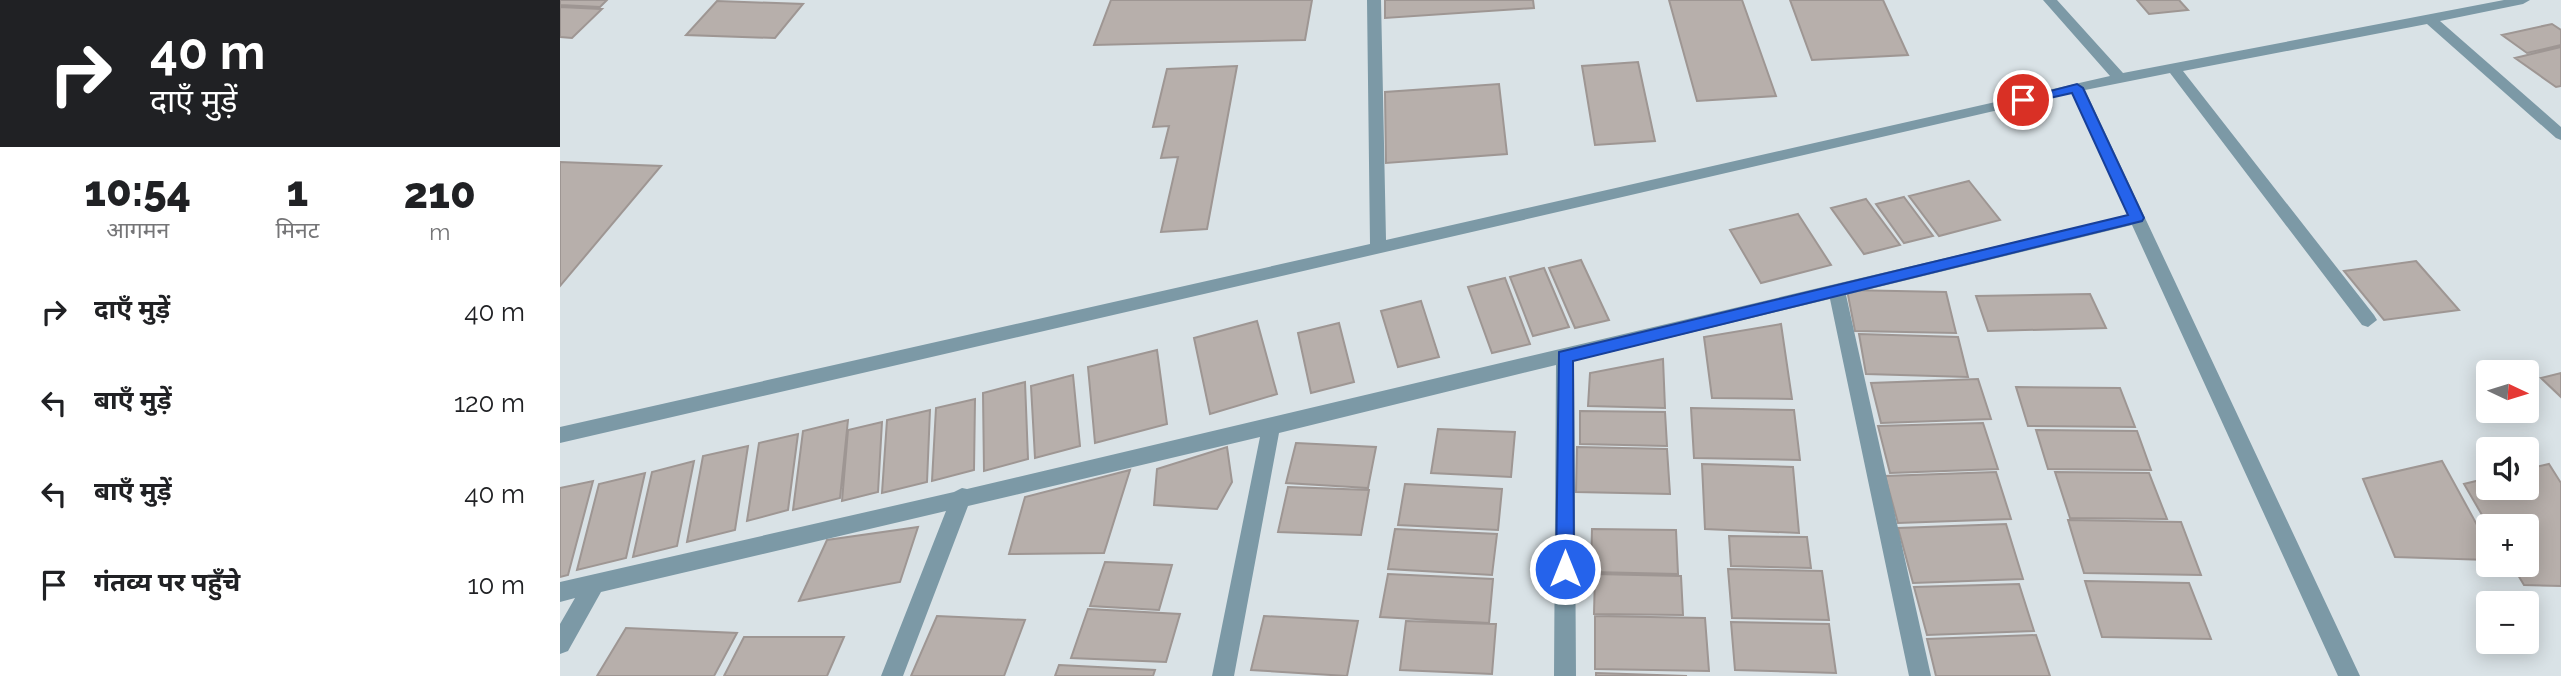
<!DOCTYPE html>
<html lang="hi">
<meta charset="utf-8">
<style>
:root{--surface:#fff;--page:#f6f6f6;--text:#202124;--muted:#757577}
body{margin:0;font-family:Raleway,"Noto Sans Devanagari",sans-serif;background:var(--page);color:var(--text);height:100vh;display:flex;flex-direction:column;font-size:26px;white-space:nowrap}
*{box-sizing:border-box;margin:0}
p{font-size:23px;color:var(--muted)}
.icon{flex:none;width:38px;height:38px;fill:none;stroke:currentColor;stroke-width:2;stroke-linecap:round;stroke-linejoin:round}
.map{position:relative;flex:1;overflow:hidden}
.side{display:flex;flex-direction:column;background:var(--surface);width:560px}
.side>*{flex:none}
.hud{background:#202124;color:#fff;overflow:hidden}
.needle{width:46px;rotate:94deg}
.tools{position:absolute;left:1916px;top:360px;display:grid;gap:14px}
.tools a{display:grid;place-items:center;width:63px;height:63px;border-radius:7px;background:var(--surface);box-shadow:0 4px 18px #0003;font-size:35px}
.pin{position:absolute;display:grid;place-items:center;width:60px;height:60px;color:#fff;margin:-30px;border:4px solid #fff;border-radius:50%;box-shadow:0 2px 7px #0007}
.me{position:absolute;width:77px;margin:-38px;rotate:0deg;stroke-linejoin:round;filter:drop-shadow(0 0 5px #0008)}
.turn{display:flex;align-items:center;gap:24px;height:147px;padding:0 35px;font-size:32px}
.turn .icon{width:91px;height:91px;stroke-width:2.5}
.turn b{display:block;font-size:49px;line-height:60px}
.eta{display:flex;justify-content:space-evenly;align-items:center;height:119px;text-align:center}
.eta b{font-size:42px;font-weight:800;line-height:49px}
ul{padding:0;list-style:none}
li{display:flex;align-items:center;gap:21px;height:91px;padding:0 35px}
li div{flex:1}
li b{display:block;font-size:26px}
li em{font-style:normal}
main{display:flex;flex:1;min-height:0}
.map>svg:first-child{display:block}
.building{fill:#b7afab;stroke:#9e9693;stroke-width:2}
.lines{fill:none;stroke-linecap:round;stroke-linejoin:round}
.minor{fill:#7c99a6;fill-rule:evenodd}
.route{fill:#2563eb;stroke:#184099;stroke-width:2}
</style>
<main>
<section class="side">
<div class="hud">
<div class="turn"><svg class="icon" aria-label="right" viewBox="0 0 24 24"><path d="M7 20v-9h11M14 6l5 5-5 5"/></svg><div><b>40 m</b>दाएँ मुड़ें</div></div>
</div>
<div class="eta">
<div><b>10:54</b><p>आगमन</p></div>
<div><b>1</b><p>मिनट</p></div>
<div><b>210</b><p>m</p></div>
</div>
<ul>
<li><svg class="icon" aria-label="right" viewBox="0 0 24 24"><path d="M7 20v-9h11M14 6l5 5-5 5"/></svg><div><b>दाएँ मुड़ें</b></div><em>40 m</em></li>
<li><svg class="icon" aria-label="left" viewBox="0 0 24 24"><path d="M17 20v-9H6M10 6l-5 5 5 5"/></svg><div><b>बाएँ मुड़ें</b></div><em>120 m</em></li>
<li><svg class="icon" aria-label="left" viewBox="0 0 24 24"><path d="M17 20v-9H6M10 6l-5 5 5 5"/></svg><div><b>बाएँ मुड़ें</b></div><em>40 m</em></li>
<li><svg class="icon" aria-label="arrive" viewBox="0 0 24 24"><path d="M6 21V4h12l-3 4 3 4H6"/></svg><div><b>गंतव्य पर पहुँचे</b></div><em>10 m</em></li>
</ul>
</section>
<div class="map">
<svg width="2001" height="676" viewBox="0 0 2001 676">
<rect width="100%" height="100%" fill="#d9e2e6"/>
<path class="building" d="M0,0h47l-7,7 -40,-2z
M551,0h201l-7,40 -211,5z
M825,0h148l1,8 -149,10z
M1109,0h73l34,96 -79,5z
M1230,0h93l25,55 -96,5z
M1577,0h42l9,10 -39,4z
M157,1l86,3 -28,34 -89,-3z
M0,7l42,2 -30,29 -12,-1z
M1992,24l9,6v15l-34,8 -25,-18z
M2001,47v39l-5,1 -41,-29z
M1078,62l17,79 -60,4 -13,-79z
M677,66l-30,163 -46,3 17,-75 -17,1 8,-32 -16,1 14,-58z
M939,84l8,70 -121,9 -1,-71z
M0,162l101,4 -101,120z
M1409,181l31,39 -61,16 -30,-40z
M1344,197l29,39 -29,7 -28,-39z
M1306,199l34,46 -36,9 -33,-46z
M1238,214l33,51 -70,18 -31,-53z
M1021,260l28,60 -34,8 -26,-60z
M1856,261l43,49 -75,10 -40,-49z
M984,268l25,59 -36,9 -23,-59z
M945,278l25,66 -38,9 -24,-66z
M1287,290l99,2 10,41 -101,-2z
M1530,294l16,34 -118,3 -12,-35z
M861,301l18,56 -41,10 -17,-56z
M697,321l20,73 -67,20 -16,-76z
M779,323l15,59 -43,11 -13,-60z
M1221,324l11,75 -80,-1 -8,-61z
M1299,334l99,3 10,40 -102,-3z
M597,350l10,74 -72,19 -7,-76z
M1103,359l2,49 -77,-2 2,-33z
M2001,373v24l-20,-19z
M513,375l7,71 -45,12 -4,-72z
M1418,379l13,40 -110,4 -10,-40z
M465,382l3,77 -44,12 -1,-78z
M1456,387l104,1 15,39 -107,-1z
M415,399l-1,71 -42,11 4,-73z
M1131,408l103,2 6,50 -106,-2z
M370,410l-3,72 -45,11 5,-73z
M1020,411l85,1 2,34 -87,-2z
M288,420l-8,78 -47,12 10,-79z
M322,422l-4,70 -36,9 6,-71z
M1423,423l15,46 -108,4 -12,-47z
M878,429l77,3 -4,45 -80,-4z
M1476,430l101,1 14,39 -103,-1z
M238,434l-10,76 -41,11 12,-78z
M736,443l80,4 -8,41 -82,-5z
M188,446l-13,84 -48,12 16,-86z
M667,447l5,35 -15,27 -63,-4 3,-36z
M1017,447l90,2 3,45 -94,-2z
M134,461l-17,85 -44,11 19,-85z
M1882,461l46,84v15l-93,-3 -32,-78z
M1142,464l91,3 6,66 -94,-4z
M1989,464l12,19v103l-37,-1 -12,-20h15v-38h-38l-25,-43 24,-6v10h39v-19z
M570,470l-26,83 -95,1 16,-57z
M1436,472l15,47 -113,4 -13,-47z
M1495,472l94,1 18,46 -97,-1z
M85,473l-19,85 -49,12 22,-86z
M33,481l-25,94 -8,2v-89z
M845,484l97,5 -4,41 -100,-5z
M728,487l81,3 -8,45 -83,-3z
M1508,520l113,2 20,53 -117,-2z
M1446,524l17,55 -110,4 -15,-55z
M358,527l-18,55 -101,19 28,-61z
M835,529l102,5 -5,41 -104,-6z
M1032,529l84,1 2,44 -87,-2z
M1169,536l78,1 4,31 -80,-2z
M545,562l67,3 -13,45 -69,-4z
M1168,569l94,2 7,49 -97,-2z
M828,574l105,5 -4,44 -109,-6z
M1035,574l86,2 2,39 -89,-1z
M1525,581l104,2 22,56 -109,-2z
M1459,584l15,47 -107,4 -13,-48z
M528,609l92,5 -14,48 -95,-4z
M377,616l88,4 -21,56h-93z
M704,616l94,5 -11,55 -96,-6z
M1035,616l110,2 4,53 -114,-2z
M846,621l90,3 -4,50 -92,-4z
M1171,622l98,2 7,49 -101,-3z
M66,628l111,5 -23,43h-117z
M1476,635l14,41h-114l-9,-37z
M184,637h100l-17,39h-103z
M499,665l96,5 -2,6h-98z
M1036,673l91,3h-91z"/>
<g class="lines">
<path class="minor" d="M807,0h14l5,240 724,-164 -67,-76h14l66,73 381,-73h26l-7,4 -83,17 121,106v13l-5,-2 -129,-114 -244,47 191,244 3,5 -9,7 -6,-2 -192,-252 -85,17 275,586h-22l-206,-451 -286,70 85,381h-22l-79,-377 -256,62 2,315h-22l2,-311 -277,68 -45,243h-22l48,-239 -292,69 -65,170h-22l65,-165 -345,81 -33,59 -8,3v-30l15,-26 -15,4v-20l394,-90 8,-4 5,1 1161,-274 -56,-122 -1512,350v-16l810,-183z"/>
</g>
<path class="route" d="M1517,84l6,4 61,130 -2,3 -569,140 1,208 -2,6 -7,3 -7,-3 -2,-6 3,-217 569,-137 -56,-122 -49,11 -7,-4z"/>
</svg>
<div class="tools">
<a><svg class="needle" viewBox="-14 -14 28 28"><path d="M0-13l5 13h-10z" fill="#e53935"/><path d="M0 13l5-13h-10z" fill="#757577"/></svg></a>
<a><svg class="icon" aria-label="sound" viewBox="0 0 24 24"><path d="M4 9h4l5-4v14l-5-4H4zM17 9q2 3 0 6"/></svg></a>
<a>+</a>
<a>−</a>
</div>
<div class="pin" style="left:1463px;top:100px;background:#d93025"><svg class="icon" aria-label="arrive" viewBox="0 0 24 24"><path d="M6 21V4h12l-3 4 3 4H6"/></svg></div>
<svg class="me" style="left:1005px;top:569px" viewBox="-20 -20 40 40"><circle r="17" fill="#2563eb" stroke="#fff" stroke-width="3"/><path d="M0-11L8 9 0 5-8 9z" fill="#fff"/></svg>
</div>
</main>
